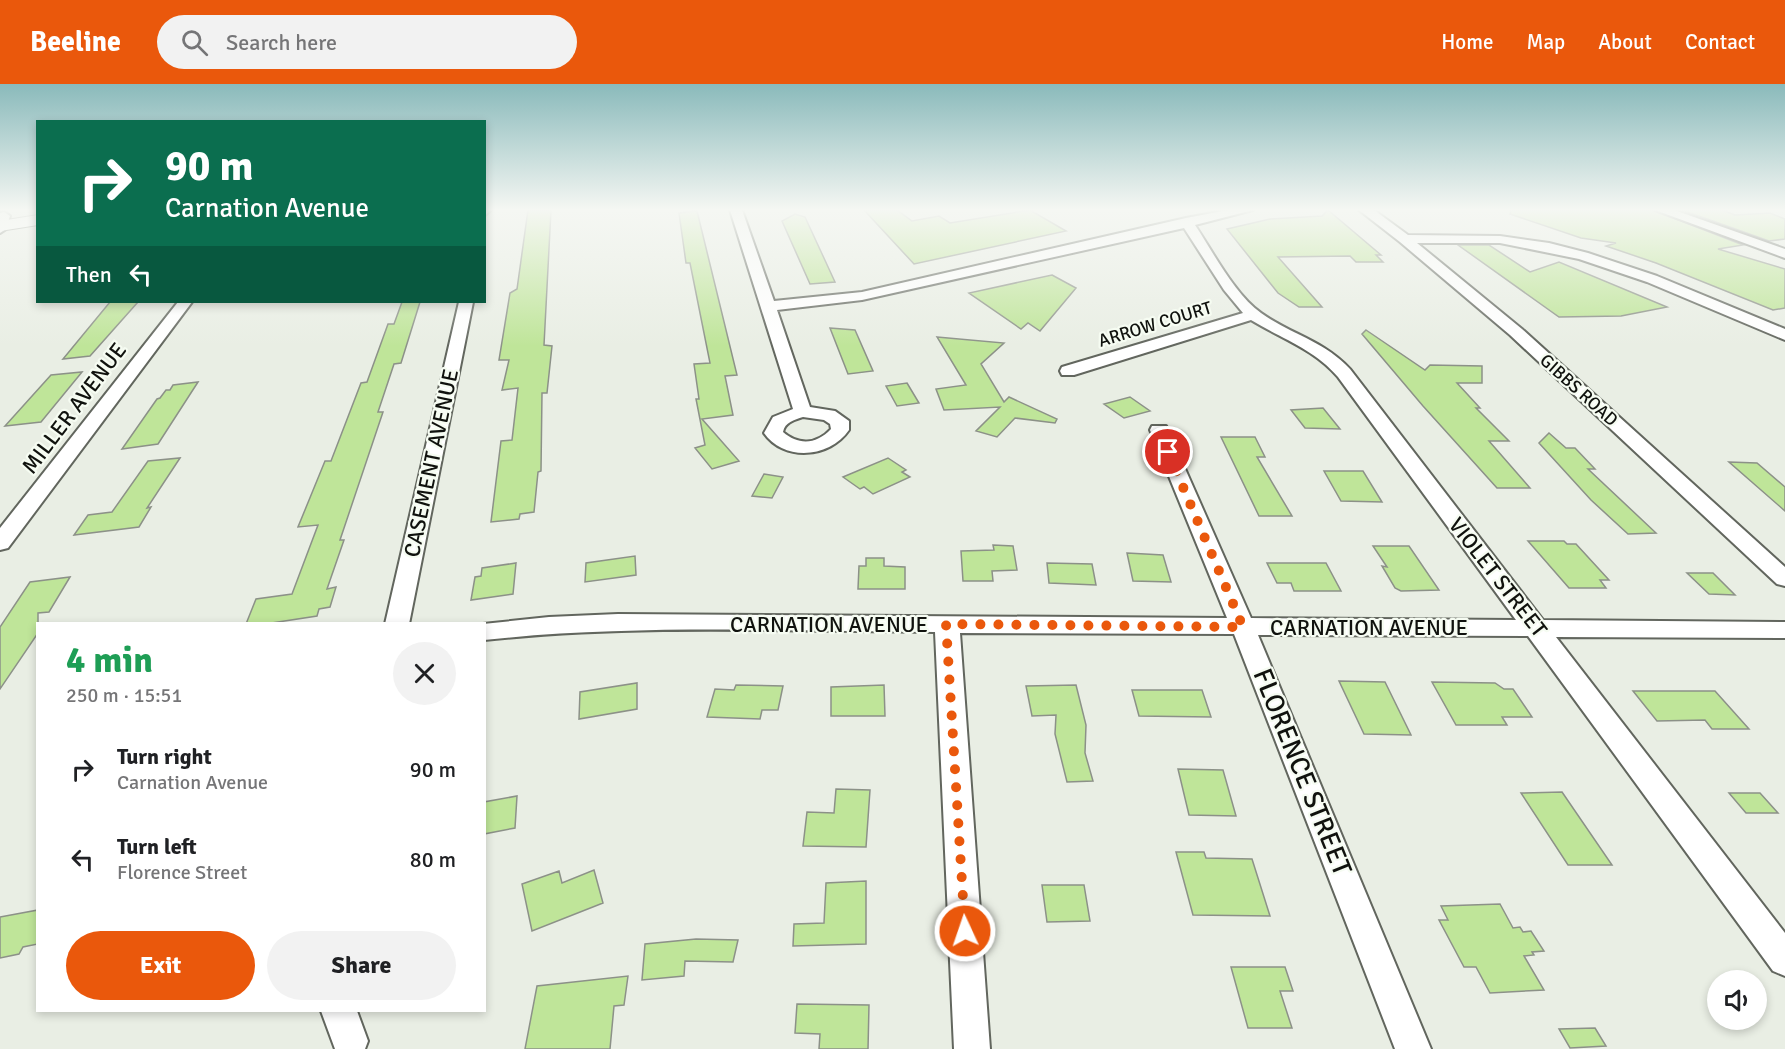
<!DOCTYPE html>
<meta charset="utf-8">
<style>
:root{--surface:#fff;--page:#f2f2f2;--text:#202124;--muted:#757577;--accent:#ea580c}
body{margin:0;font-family:Signika,sans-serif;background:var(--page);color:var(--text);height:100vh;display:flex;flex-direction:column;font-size:22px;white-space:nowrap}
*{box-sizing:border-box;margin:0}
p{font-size:20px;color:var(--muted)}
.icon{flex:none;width:33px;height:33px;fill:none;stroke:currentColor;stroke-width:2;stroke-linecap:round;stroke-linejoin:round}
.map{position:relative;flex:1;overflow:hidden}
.panel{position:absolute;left:36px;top:538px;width:450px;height:390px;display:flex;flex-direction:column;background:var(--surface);border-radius:0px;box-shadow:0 3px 9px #0003}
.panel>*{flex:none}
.top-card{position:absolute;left:36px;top:36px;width:450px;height:183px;border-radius:0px;box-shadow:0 3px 9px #0003;background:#0b6e4f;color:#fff;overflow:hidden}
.buttons{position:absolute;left:1707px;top:886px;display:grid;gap:12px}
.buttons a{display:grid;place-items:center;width:60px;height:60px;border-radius:50%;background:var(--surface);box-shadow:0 3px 9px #0003;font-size:30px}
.pin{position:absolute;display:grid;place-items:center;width:51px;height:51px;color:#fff;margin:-26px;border:3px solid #fff;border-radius:50%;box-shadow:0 2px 6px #0007}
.me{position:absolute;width:66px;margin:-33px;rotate:357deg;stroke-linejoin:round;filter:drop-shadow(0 0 4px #0008)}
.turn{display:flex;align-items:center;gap:21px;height:126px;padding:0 30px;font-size:27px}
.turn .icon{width:78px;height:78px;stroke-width:2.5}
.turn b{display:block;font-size:42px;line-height:51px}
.then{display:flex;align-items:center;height:57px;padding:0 30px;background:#0003;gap:12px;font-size:22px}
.round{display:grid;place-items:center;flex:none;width:63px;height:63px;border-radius:32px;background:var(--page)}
.head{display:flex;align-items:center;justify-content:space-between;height:102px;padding:0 30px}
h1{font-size:36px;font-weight:800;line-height:45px;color:#1e9e55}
.action{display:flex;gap:12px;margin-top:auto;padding:12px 30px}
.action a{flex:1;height:69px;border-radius:36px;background:var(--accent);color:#fff;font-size:24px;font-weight:800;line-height:69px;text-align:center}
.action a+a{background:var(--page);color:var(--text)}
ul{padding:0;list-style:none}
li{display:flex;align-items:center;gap:18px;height:90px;padding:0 30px}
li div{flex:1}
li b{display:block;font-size:22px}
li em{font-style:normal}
header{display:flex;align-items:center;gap:36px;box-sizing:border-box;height:84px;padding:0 30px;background:var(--accent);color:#fff}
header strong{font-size:28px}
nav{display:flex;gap:33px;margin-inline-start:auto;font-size:21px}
.search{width:420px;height:54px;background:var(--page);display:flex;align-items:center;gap:15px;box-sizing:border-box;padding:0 21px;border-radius:33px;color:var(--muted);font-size:22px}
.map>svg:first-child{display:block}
.building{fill:#bfe599;stroke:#8c9188;stroke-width:1.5}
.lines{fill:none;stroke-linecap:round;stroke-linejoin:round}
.street-casing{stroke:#62665e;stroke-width:4}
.secondary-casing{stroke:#62665e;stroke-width:2}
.street{fill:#fff;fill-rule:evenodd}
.secondary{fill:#fff;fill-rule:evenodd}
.route{stroke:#ea580c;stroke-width:10;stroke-dasharray:0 18}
.labels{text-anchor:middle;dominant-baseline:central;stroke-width:4.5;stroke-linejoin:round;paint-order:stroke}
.far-street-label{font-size:18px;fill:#10120e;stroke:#f6fcf2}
.street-label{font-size:22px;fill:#10120e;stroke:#f6fcf2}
.near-street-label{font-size:27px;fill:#10120e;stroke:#f6fcf2}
</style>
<header>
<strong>Beeline</strong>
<div class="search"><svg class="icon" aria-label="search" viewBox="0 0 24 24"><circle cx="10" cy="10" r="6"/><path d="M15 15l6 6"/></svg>Search here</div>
<nav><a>Home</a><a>Map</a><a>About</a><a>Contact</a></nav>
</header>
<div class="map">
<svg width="1785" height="965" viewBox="0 0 1785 965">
<rect width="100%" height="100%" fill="#e9eee4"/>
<path class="building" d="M528,126h23l-7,135 8,1 -5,47h-5l-1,78 -3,1 -4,40 -14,2 -1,5 -28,3 10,-81 11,-1 6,-52 -16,2 7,-30h-10l11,-67 7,-4z
M864,126h33l15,11 27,-5 11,7 80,-13 36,21 -152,33z
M1328,126l53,45h-5l7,7h-27l-6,-6 -72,1 44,50h-23l-21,-14 -51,-64 43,-10 52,-3z
M1511,126h142l90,35 -25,4 67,20v39l-12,2 -117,-47 -50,-17 10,-3 -35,-5 -71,-24z
M1682,126h40l13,5 35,-2 15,6v20l-16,2z
M697,127l40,164 -12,1 8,39 -31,4 37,42 -27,8 -17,-21 10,-3 -9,-46h3l-5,-35 16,-1 -20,-100h-4l-7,-50z
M795,130l10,3 30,65 -25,2 -28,-63z
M1458,161h31l41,27 29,-10 108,45 -46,9 -62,1z
M1052,191l24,13 -36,43 -12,-8 -7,6 -52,-36z
M110,218h28l-48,54 -27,3z
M402,218h18l-19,61 -7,1 -16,48h5l-43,128h4l-17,49 9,-2 -6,20 -11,2 -2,7 -52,8h-19l10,-25 36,-5 26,-69 -20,2 27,-66h6l30,-78 6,-1 21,-58h6z
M830,244l25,2 18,41 -25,3z
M1366,246l59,40 5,-5 52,1v17h-25l23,25h-4l33,33h-20l41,47h-33l-74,-82 -61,-72z
M937,253l67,6 -23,21 23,38 5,-5 48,22 -2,4 -40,-5 -18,19 -21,-6 24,-24 -56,3 -8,-21 30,-4z
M82,288l-41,50 -36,4 46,-51z
M198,298l-40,62 -36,5 35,-50 3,-1 6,-8h4l3,-5z
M907,299l12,20 -22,3 -11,-20z
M1130,313l20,14 -26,7 -20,-14z
M1323,324l17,21 -35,-1 -14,-18z
M1549,349l17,15h9l20,21h-7l68,64 -28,1 -37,-34 -52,-57z
M1221,353h34l10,20h-8l35,59h-33z
M180,374l-33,50 4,-1 -12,20 -65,8 14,-20 24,-3 36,-51z
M888,374l18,12 -4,2 8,5 -37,17 -9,-7 -4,2 -17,-12z
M1729,378l28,1 28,24v24z
M1324,387h39l19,31 -41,-1z
M764,390l19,3 -11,21 -20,-2z
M1528,457h36l3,3h9l33,36h-9l6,8h-37z
M993,461l20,1 4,24 -25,1 1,10h-30l-2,-30 33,-1z
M1373,462h36l30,44 -38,1 -6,-3 -13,-22 5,1z
M1127,469l36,2 8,27 -38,-1z
M635,472l1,19 -51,7 1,-19z
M866,474h18v8l21,1v22h-47l1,-23h7z
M516,479l-3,31 -42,6 4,-23 6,-1 1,-8z
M1047,479l45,1 4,21 -47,-2z
M1267,479h59l15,28h-47l-3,-8h-14z
M1687,489h26l22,22 -26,-1z
M70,493l-21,35 -11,1v20l-38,56v-62l30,-45z
M1339,597l46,1 26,53 -47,-1z
M1432,598l63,1 9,6h9l19,28h-30l5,8h-51z
M637,599v26l-58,10 1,-27z
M736,601l47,1 -5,24h-16l-2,9 -53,-2 8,-28 19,1z
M884,601l1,31h-54v-29z
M1076,601l10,40 -1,28 8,28 -26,1 -12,-48 1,-19 -24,1 -6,-30z
M1132,606h70l9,27 -72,-1z
M1633,607h82l34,38h-37l-7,-9 -48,1z
M1178,685l45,1 13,46 -47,-1z
M836,705l34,1 -4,57 -63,-1 4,-34 27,1z
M1562,708l50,73h-44l-47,-72z
M1729,709h31l18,20h-32z
M517,712l-2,32 -31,6v-32z
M1176,768h28l2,6 46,1 18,57 -77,-1z
M594,786l9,33 -71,28 -10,-47 37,-13 3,12z
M866,797v63l-73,2 1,-22 30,-1 2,-40z
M1042,801h42l6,36 -43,1z
M1500,820l13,24 7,-1 3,5 8,-1 13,20 -12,1 2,3 -10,1 20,34 -54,3 -14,-26h-12l-25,-47h9l-7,-14z
M38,826v34l-15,3 -4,7 -19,4v-41z
M696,855l42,1 -5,22 -48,-1 -1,15 -42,4 3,-36z
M1231,883h54l8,24h-13l12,37h-44z
M628,892l-4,29 -10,1 -4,43h-85l12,-63z
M797,920l72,1 -1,44h-49l1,-15 -25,-1z
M1595,944l11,18 -36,2 -11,-19z"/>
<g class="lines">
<defs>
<path id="street" d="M484,126h7l-7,6z
M730,126h12l32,91 88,-9 324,-74 42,-8h25l-58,15c18,27 40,70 66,88 31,22 62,27 89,56l193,251 242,2v16l-229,-1 229,296v43l-12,-5 -245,-335 -270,-1 173,414h-36l-161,-415 -274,-1 30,416h-36l-19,-417c-150,-1 -301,-8 -451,8l-1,-16 66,-7 69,-3 609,4 -77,-188 2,-4h14l2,4 83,188 265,2 -178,-243c-24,-28 -56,-38 -87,-57l-177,55h-12l-2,-4 2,-4 181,-54 -19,-23 -40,-62 -322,72 -85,10 33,97 25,4 14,10v9c-19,28 -65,32 -85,3l9,-16 20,-8zM803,333l21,3 6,4 1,5c-15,16 -33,16 -48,3 2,-10 11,-12 20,-15z
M1359,126h15l34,25 92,1 49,7 39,10 69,23 128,53v11l-138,-58 -68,-23 -79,-16h-83l105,86 263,238v19l-8,-2 -267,-249 -110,-93z
M1655,126h19l111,39v9z
M4,128l6,4 -4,13 -6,4v-20z
M178,218h14l-184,246 -8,2v-22z
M459,218h14l-64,322h-24z
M321,927h36l11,30 -3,8h-30z"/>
<path id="secondary" d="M38,131v10l-38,6v-10z"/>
</defs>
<use href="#street" class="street-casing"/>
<use href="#secondary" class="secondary-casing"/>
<use href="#street" class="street"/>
<use href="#secondary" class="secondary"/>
</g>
<linearGradient id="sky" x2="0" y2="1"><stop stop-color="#8ababb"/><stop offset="0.48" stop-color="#f5f7f3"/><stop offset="1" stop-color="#f5f7f3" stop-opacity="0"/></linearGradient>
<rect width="1785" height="262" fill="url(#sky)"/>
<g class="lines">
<path class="route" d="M965,847l-19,-307 297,3 -75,-175"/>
</g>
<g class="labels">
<g class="far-street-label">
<text transform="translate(1155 240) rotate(-17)">ARROW COURT</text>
<text transform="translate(1579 306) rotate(42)">GIBBS ROAD</text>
</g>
<g class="street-label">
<text transform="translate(74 324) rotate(-53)">MILLER AVENUE</text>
<text transform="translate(431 379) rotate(-78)">CASEMENT AVENUE</text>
<text transform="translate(1498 493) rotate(52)">VIOLET STREET</text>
<text x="829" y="540">CARNATION AVENUE</text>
<text x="1369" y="543">CARNATION AVENUE</text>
</g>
<g class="near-street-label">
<text transform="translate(1302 688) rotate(68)">FLORENCE STREET</text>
</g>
</g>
</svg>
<div class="buttons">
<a><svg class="icon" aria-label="sound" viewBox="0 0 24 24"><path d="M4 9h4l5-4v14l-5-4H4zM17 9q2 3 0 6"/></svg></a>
</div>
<div class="pin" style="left:1168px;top:368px;background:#d93025"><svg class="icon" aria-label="arrive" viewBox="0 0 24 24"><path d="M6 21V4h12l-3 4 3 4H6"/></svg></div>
<svg class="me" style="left:965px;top:847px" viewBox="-20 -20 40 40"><circle r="17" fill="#ea580c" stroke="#fff" stroke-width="3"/><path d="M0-11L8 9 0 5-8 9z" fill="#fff"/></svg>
<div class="top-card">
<div class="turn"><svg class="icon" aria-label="right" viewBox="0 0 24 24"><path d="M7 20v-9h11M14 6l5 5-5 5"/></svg><div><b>90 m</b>Carnation Avenue</div></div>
<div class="then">Then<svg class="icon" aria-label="left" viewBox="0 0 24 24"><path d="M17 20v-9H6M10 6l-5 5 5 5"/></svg></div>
</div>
<section class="panel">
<div class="head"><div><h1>4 min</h1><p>250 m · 15:51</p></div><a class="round"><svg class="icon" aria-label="close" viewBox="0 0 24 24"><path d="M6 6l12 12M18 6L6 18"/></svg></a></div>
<ul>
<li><svg class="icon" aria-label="right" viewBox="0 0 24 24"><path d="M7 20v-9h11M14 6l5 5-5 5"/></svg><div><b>Turn right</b><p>Carnation Avenue</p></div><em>90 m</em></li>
<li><svg class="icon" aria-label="left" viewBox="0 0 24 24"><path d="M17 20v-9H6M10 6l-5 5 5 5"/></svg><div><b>Turn left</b><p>Florence Street</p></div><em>80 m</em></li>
</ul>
<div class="action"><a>Exit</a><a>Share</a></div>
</section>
</div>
